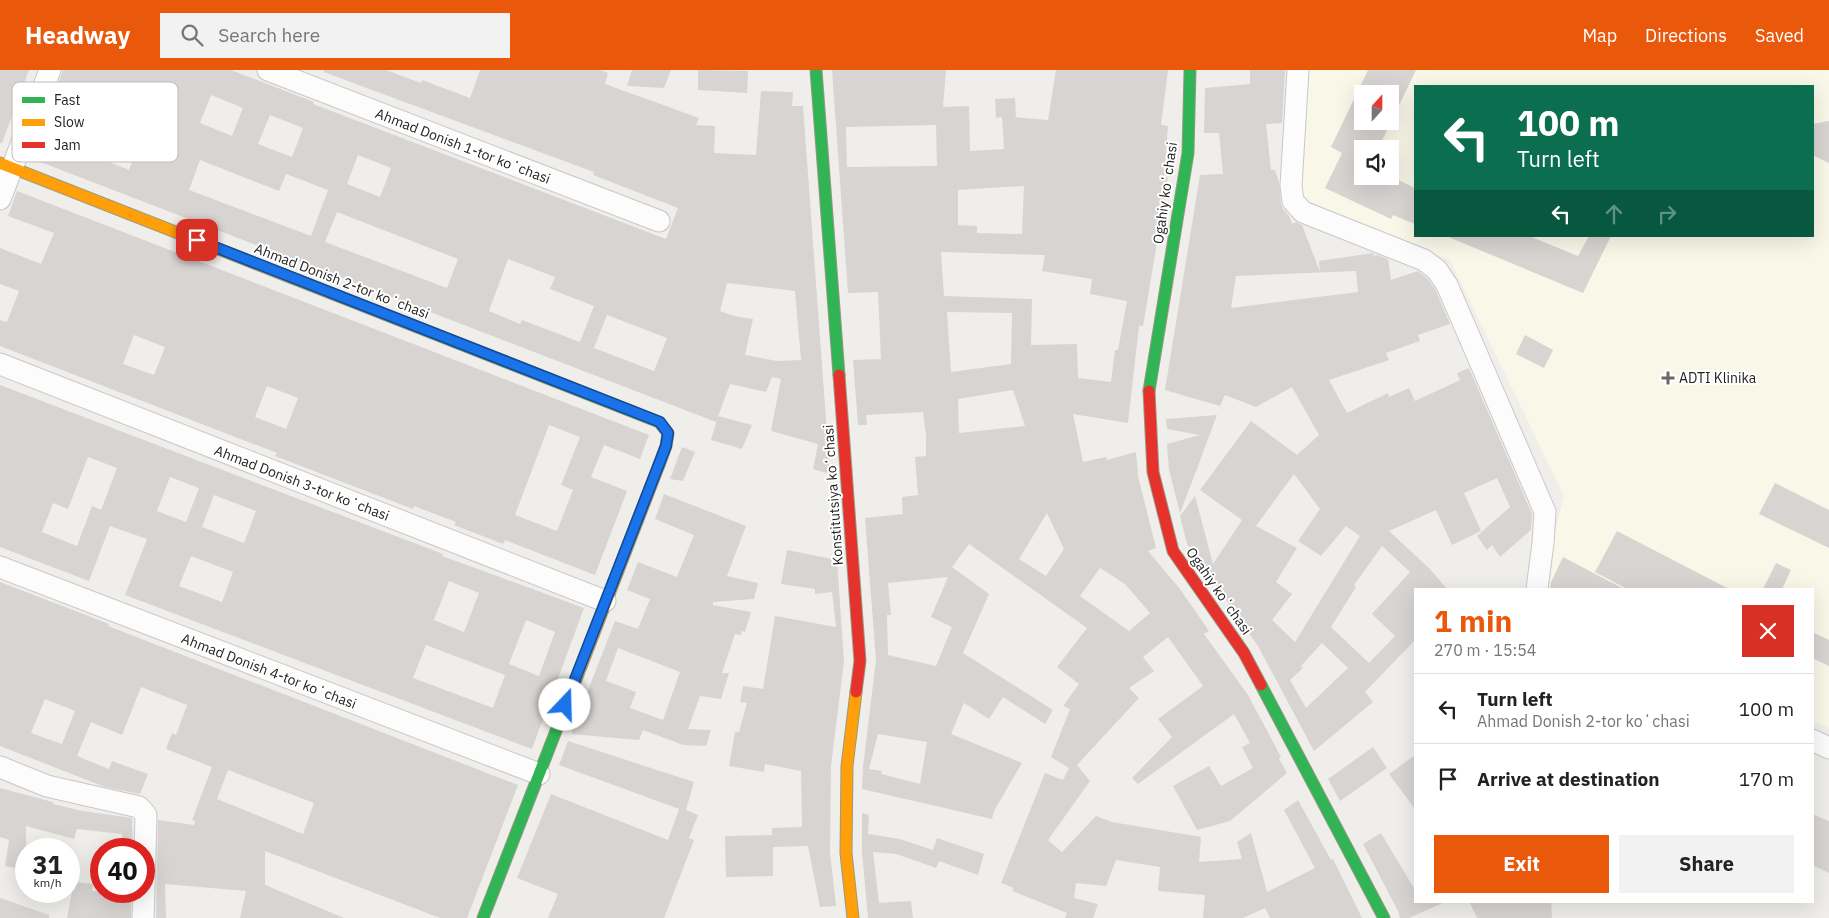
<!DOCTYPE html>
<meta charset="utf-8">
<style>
:root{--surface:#fff;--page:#f2f2f2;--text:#222;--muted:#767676;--line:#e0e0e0;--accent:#ea580c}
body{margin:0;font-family:"IBM Plex Sans",sans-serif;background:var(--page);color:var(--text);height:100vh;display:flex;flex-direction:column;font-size:19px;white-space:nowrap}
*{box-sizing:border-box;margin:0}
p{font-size:16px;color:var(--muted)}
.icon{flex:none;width:28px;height:28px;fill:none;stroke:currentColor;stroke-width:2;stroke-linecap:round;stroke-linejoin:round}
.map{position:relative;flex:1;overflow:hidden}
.panel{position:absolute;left:1414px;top:518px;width:400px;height:315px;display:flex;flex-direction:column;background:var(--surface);border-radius:0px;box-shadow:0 5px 20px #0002}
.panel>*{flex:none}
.banner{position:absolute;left:1414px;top:15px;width:400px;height:152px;border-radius:0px;box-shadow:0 5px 20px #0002;background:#0b6e4f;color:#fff;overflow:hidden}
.needle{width:32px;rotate:21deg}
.fabs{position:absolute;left:1354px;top:15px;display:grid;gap:10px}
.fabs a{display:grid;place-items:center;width:45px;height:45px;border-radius:0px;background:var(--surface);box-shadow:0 5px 20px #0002;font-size:25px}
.speed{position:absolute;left:15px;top:768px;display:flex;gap:10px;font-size:25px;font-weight:700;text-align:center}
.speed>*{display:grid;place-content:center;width:65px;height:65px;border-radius:50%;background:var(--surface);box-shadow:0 5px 20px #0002;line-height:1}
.speed small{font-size:12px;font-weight:400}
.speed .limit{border:8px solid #d22;background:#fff;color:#111}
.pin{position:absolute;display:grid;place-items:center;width:42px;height:42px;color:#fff;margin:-21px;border-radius:10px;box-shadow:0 2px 8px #0006}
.me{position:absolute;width:55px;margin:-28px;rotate:21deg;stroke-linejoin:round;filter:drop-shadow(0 0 4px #0008)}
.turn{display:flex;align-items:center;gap:18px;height:105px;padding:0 20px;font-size:22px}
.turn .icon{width:65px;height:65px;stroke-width:2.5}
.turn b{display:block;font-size:35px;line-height:42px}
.lanes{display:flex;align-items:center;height:48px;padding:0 20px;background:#0003;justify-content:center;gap:25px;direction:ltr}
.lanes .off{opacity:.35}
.round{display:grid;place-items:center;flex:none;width:52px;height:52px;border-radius:0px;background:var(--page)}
.summary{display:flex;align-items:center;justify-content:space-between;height:85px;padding:0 20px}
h1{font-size:30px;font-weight:700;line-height:38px;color:var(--accent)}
.button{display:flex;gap:10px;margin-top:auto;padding:10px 20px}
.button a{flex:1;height:58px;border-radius:0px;background:var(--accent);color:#fff;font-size:20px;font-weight:700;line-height:58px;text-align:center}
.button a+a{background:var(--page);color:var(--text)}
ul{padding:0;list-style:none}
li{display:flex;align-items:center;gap:15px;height:70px;padding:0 20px;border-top:1px solid var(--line)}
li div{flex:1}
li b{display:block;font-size:19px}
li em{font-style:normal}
header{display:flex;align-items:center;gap:30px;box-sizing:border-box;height:70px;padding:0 25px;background:var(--accent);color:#fff}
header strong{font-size:24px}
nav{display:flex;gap:28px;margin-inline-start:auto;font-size:18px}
.search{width:350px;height:45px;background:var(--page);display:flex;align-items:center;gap:12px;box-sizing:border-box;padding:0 18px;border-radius:0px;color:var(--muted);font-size:19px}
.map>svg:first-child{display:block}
.education{fill:#f8f7e8;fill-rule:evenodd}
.building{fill:#d7d4d2;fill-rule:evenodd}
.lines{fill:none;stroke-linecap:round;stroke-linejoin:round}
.street-casing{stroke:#c9c8c7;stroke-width:23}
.fast-casing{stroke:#999a82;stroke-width:13}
.slow-casing{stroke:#999a82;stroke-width:13}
.jam-casing{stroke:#999a82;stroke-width:13}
.street{stroke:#fdfcfc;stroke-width:21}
.fast{stroke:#30b455;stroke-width:11}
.slow{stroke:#ff9f0a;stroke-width:11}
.jam{stroke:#e5322d;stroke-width:11}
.route-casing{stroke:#114b97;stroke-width:12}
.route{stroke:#1a73e8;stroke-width:9}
.poi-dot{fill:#6a6968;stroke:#fff;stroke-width:2}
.labels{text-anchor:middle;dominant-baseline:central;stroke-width:4;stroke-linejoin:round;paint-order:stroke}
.street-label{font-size:14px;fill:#222;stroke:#fff}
.poi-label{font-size:14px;fill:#222;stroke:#fff;text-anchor:start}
.key{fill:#fff;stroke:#bdbdbd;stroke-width:1}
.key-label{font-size:14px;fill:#222}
</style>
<header>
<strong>Headway</strong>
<div class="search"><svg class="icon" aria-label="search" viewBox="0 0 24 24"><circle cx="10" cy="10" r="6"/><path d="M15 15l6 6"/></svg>Search here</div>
<nav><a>Map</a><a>Directions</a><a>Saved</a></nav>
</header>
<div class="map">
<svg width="1829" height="848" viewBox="0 0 1829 848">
<rect width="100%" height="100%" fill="#f0eeeb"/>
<path class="education" d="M1302,0h527v658l-16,-6 -1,-133h-268l-1,-11 21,-82 -114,-236 -152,-63zM1415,16h397v150h-397zM1362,24h28v27h-28zM1362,79h28v27h-28z"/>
<path class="building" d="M0,0h29l-27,73h-2z
M63,0h168l83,32 -1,2 353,135 12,-31 -85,-33 1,-3 -230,-85 -40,-15v-2h62l35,13 1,-3 48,18 10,-28h120l8,3 -3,11 94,34 -3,7 19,1 -1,27 42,2 5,-64 32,1 -1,14h11l27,368 -17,-5 5,-25 -47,-13 10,-52 -9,-2 -6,15 -36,-8 -14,38 -686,-264 10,-27 58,23 -1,3 32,13 13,-35 -42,-16 1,-3 -48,-18zM211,25l32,13 -11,28 -32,-13zM270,45l33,13 -11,29 -34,-13zM358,85l33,13 -11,29 -33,-13zM200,90l79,31 7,-17 42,16 -17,46 -122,-46zM337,142l121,47 -11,29 -122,-46zM508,189l47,18 -5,12 44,17 -14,36 -58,-22 -2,4 -31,-13zM727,213l68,8 6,69 -24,1 -32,-6 8,-36 -19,-3 -14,-5zM607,245l60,23 -13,33 -60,-23z
M632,0h39l-7,18 -37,-2z
M698,0l50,1 -1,22 -49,-3z
M832,0h114l-3,37 26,-1 1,45 34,-2 -2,-32 -6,1 -1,-19 20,-1 1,18 -2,1 34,3 8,-50h112l-7,55 7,1 -4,52 4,-1 -25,149h-4l-11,97 -55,-9 10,48 23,-5 1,3 29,-8 2,24 18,72 -8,3 32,38 29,42 -5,3 44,61 33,62 -2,2 8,14 -57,48 -33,9 -24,-44 36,-20 12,20 32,-18 -11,-21 8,-4 -16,-29 -96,70 -6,-6 40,-41 -14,-18 45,-33 -35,-49 -25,20 11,14 -25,17 10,10 -62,67 13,16 -42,59 14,12 34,-36 16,6 89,15 -2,25 43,-3 -5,-17 14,-9 16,59 48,-24 -31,-58 14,-10 33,60 2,-1 29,59h-92l-5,-10 -22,10h-40l2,-23 -47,-4 2,-24 -44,-7 -10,26 -30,-3 -2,15 24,6 -5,14h-28l2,-5 -55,-22 2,-3 -13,-5 44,-110 18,7 6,-12 -18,-11 19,-48 -7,-3 16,-22 -22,-17 30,-39 -118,-84 -17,23 37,27 -26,59 90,57 -8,14 -42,-27 -14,22 -25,-16 -13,31 71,29 -28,48 -2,8 -130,-30 1,-22 13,-107 -11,-142 38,-4 -1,-17 16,-2 -3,-38 11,-1v-20l-3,-24 -57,3 1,10h-9l-5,-65 28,-1 -3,-67 -30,1zM936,55l1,41 -90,1 -1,-40zM1024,116l-2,48 -45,-1v-7l-19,-1v-35zM941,182l104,3 -3,16 50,8 -2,15 37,7 -9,49h-3l-4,32 -33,-4 -1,-34 -46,1 1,-46 -88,-3zM947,242l65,1 -1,51 -60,8zM1013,320l12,36 -66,7 -1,-34zM1047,443l17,36 -18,27 -27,-17zM1100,498l25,16 25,29 -21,18 -49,-35zM948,507l-17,40 21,10 -16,39 -48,-11 -1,-40h4l-3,-32zM878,664l49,8 -7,42 -39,-10 1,-3 -13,-2z
M1250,0h35l-3,53 -16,1 5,46h4l4,12 2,21 2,6 6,7 3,8 4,-2 6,3 18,47 -1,-11 54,-8 1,1 -1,2 5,-1 10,4 3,21 27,-9 10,8 8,12 14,33 -32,11 2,6 -34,12 3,7 -60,20 18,33 41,-20 1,4 20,-9 6,13 45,-21 -3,-7 12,-5 63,146 -1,16 -31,27 -8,-12 -5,5 -10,-14 33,-29 -13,-29 -33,15 17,38 -29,14 -16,-35 -47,21 41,38 17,20h-32v51l-50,52 8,10 -59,49 -56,-105 -71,-102 -7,-28 15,-20 18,68 29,-44 -42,-30 51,-69 46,34 22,-20 -27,-48 -36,20 -31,-12 -5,11 -55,-16 35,-215 23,-1 -4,-41h-15l1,-45 45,-4zM1356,201l2,21 -127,16 5,-32zM1294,404l26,35 -22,32 23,15 25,-30 14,10 -65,106 -23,-22 20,-26 -16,-12 21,-34 -41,-22zM1382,476l28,26 -38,42 23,22 -26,27 -38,-36 25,-40 -2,-2zM1322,573l26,25 -42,40 -16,-28 13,-12 -2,-2z
M1368,0h48l-38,79h-16v27h28l25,12v36l-22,-9 -2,4 -66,-31 17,-35 -11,-6zM1362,24h28v27h-28z
M1829,51v42l-17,-8v-31z
M17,121l632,244 -9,24 -36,-14 -13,32 36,14 -32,84 -90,-35 -2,4 -49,-19 2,-3 -42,-16 -1,3 -47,-18 -91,-35 2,-3 -277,-107v-26l7,2 12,-31 -19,-7v-36l41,16 13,-31 -46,-17zM134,265l31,12 -11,28 -31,-11zM267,316l31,12 -12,31 -31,-12zM549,355l31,12 -19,48 12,5 -16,41 -42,-16z
M1446,166h83l49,20 11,-20h22l-28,57z
M1525,265l28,15 -9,18 -28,-14z
M0,315l443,169 -1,2 44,16 98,36 -52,141 -407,-154 22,-56 -37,-13 -21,55 -89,-34zM88,387l29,11 -16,42 -9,-4 -15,40 -35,-14 11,-29 15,6zM170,407l29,11 -13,34 -29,-11zM214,425l42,16 -12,32 -42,-16zM191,486l42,16 -11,30 -43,-16zM449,511l30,12 -15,39 -30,-12zM526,550l29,12 -16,44 -30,-12zM426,575l79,30 -12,33 -80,-30z
M1217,345l-25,67 -12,31 -11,-43 -2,-26 33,-9 -33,-6 -1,-10z
M718,346l34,9 -10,24 -31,-9z
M682,377l13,5 -12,29 -13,-2z
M1775,413l54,27v38l-70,-34z
M664,424l82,32 -19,50 31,7 -4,16 -41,3v3l38,7 -6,20 -3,-1 -1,4 -6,-1 -13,39h7l-8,26 -21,-3 -12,33 23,1 -5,16 -23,-1 -40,-15 -4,10 -68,-6 44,-113 23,8 12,-30 -23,-9 11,-28 39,15 17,-42 -39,-16zM618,578l62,24 -17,48 -33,-12 6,-16 -30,-11z
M1617,461l83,43 29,15h-102l-32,-17z
M787,480l50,10 7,101 -13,105 -1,87 6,53 -16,1 -12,-61 -35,1v-8v37l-47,1 -1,-41 47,-1v-7l30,-1 -1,-56 -36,-7 -1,8 -35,-6 6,-34h4l8,-29 -7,-1 3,-16 20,3 12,-73 61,11 -4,-35 -17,2v-5l-34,-5z
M1563,487l61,32h-74l1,-7z
M1776,493l15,7 -9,19h-19z
M0,512l109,42 -1,2 410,159 -51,133h-27l-175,-67v34l79,33h-104l6,-27 -81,-7 1,34h-10l2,-98 36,5 1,-4 -3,-1 20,-53 -46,-18 6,-16 4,2 11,-30 -46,-18 -19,48 -31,-13 -14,34 32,13 3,-8 36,13 -8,20 -35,-7 -105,-41zM45,629l30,12 -13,33 -31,-11zM228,700l86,33 -11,31 -86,-35z
M1812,562l17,8v26l-17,-8z
M568,671l126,41 -8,28 12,5 -9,23 5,2 -30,78h-116l10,-24 -41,-16 34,-84 117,46 11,-31 -120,-44z
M1373,677l14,21 -47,33 -12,-22z
M1415,685v54l-26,-35z
M0,718l53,14v2l29,7 50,7 1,31h-11v-15l-45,-5 -3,10 -48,-13v44l-21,-4 4,-26 -9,-3z
M862,743l7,2 -1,19 32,5 33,11 4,-12 47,16 -6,21 -39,-14 -3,7 -40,-14 -23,-2 6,51 32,-2 2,17h-45l-6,-66z
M1812,744l17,7v52l-17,-8z
M1381,763l34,57v11h32l-38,17h-9l-2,-7 -35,-67z
M74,812l19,2 -1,7h39v27h-64z
M0,828l49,17v3h-49z
M1469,831h82l1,17h-75z"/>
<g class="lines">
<defs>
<path id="street" d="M268,0l391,151
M1298,0l-7,116 2,15 10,11 121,48 13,10 10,15 98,227 -2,31 -6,46
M0,129l50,-129
M0,294l605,237
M0,497l539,207
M1812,670l17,8
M0,697l47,19 92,21 7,8 -2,73
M143,848l1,-27"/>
<path id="fast" d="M816,0l23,305
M333,224l326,128 9,11 -2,13 -7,19
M1149,321l39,-238 2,-83
M1261,615l123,233
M483,848l94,-241"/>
<path id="slow" d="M0,93l333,131
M577,607l82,-212
M853,848l-7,-65 1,-87 9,-74"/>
<path id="jam" d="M839,305l21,286 -4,31
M1149,321l4,81 20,79 71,102 17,32"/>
</defs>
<use href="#street" class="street-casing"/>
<use href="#fast" class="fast-casing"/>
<use href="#slow" class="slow-casing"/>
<use href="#jam" class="jam-casing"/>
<use href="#street" class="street"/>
<use href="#fast" class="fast"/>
<use href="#slow" class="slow"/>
<use href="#jam" class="jam"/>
</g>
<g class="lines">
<defs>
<path id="route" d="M197,170l463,182 8,11 -2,13 -101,259"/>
</defs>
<use href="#route" class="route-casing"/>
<use href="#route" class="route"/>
</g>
<path class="poi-dot" d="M1665.5 300.5h5v5h5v5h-5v5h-5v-5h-5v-5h5z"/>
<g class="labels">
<g class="street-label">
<text transform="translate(463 76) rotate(21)">Ahmad Donish 1-tor koʻchasi</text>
<text transform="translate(1165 123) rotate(-82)">Ogahiy koʻchasi</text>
<text transform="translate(342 211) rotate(21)">Ahmad Donish 2-tor koʻchasi</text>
<text transform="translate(302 413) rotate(21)">Ahmad Donish 3-tor koʻchasi</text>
<text transform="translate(833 425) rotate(-94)">Konstitutsiya koʻchasi</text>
<text transform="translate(1219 521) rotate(55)">Ogahiy koʻchasi</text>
<text transform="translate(269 601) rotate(21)">Ahmad Donish 4-tor koʻchasi</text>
</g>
<g class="poi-label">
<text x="1679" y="308">ADTI Klinika</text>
</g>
</g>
<rect x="12" y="12" width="166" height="80" rx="8" class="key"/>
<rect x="22" y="27" width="23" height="6" fill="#30b455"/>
<rect x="22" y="49" width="23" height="7" fill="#ff9f0a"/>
<rect x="22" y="72" width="23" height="6" fill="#e5322d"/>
<g class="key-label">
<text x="54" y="35">Fast</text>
<text x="54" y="57">Slow</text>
<text x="54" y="80">Jam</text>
</g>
</svg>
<div class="fabs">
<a><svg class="needle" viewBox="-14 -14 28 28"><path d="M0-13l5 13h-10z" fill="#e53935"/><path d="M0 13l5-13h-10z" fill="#767676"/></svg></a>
<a><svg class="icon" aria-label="sound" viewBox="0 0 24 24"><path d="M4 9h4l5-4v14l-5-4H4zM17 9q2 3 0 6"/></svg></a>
</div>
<div class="speed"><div>31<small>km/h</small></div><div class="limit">40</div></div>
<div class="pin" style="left:197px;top:170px;background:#d93025"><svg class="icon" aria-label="arrive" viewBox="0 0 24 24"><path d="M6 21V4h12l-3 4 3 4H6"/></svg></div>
<svg class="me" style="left:565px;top:635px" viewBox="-20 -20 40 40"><circle r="19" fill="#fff"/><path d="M0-13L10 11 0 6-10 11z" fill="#1a73e8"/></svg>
<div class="banner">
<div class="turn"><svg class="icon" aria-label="left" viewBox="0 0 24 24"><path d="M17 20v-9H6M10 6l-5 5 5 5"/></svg><div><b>100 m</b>Turn left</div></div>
<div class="lanes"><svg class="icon" aria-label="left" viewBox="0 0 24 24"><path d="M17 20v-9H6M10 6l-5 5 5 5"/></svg><svg class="icon off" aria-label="ahead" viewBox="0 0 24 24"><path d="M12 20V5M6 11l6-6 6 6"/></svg><svg class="icon off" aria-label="right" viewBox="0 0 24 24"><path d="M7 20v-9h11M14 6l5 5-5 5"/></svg></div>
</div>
<section class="panel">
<div class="summary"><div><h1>1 min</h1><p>270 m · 15:54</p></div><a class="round" style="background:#d93025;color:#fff"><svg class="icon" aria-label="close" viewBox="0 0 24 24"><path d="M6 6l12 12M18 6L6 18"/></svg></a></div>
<ul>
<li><svg class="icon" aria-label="left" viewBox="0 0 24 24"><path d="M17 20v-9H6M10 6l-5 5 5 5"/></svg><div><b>Turn left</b><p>Ahmad Donish 2-tor koʻchasi</p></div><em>100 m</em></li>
<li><svg class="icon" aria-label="arrive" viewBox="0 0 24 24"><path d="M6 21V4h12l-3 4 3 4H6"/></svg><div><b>Arrive at destination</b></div><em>170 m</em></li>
</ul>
<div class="button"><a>Exit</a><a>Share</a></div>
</section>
</div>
